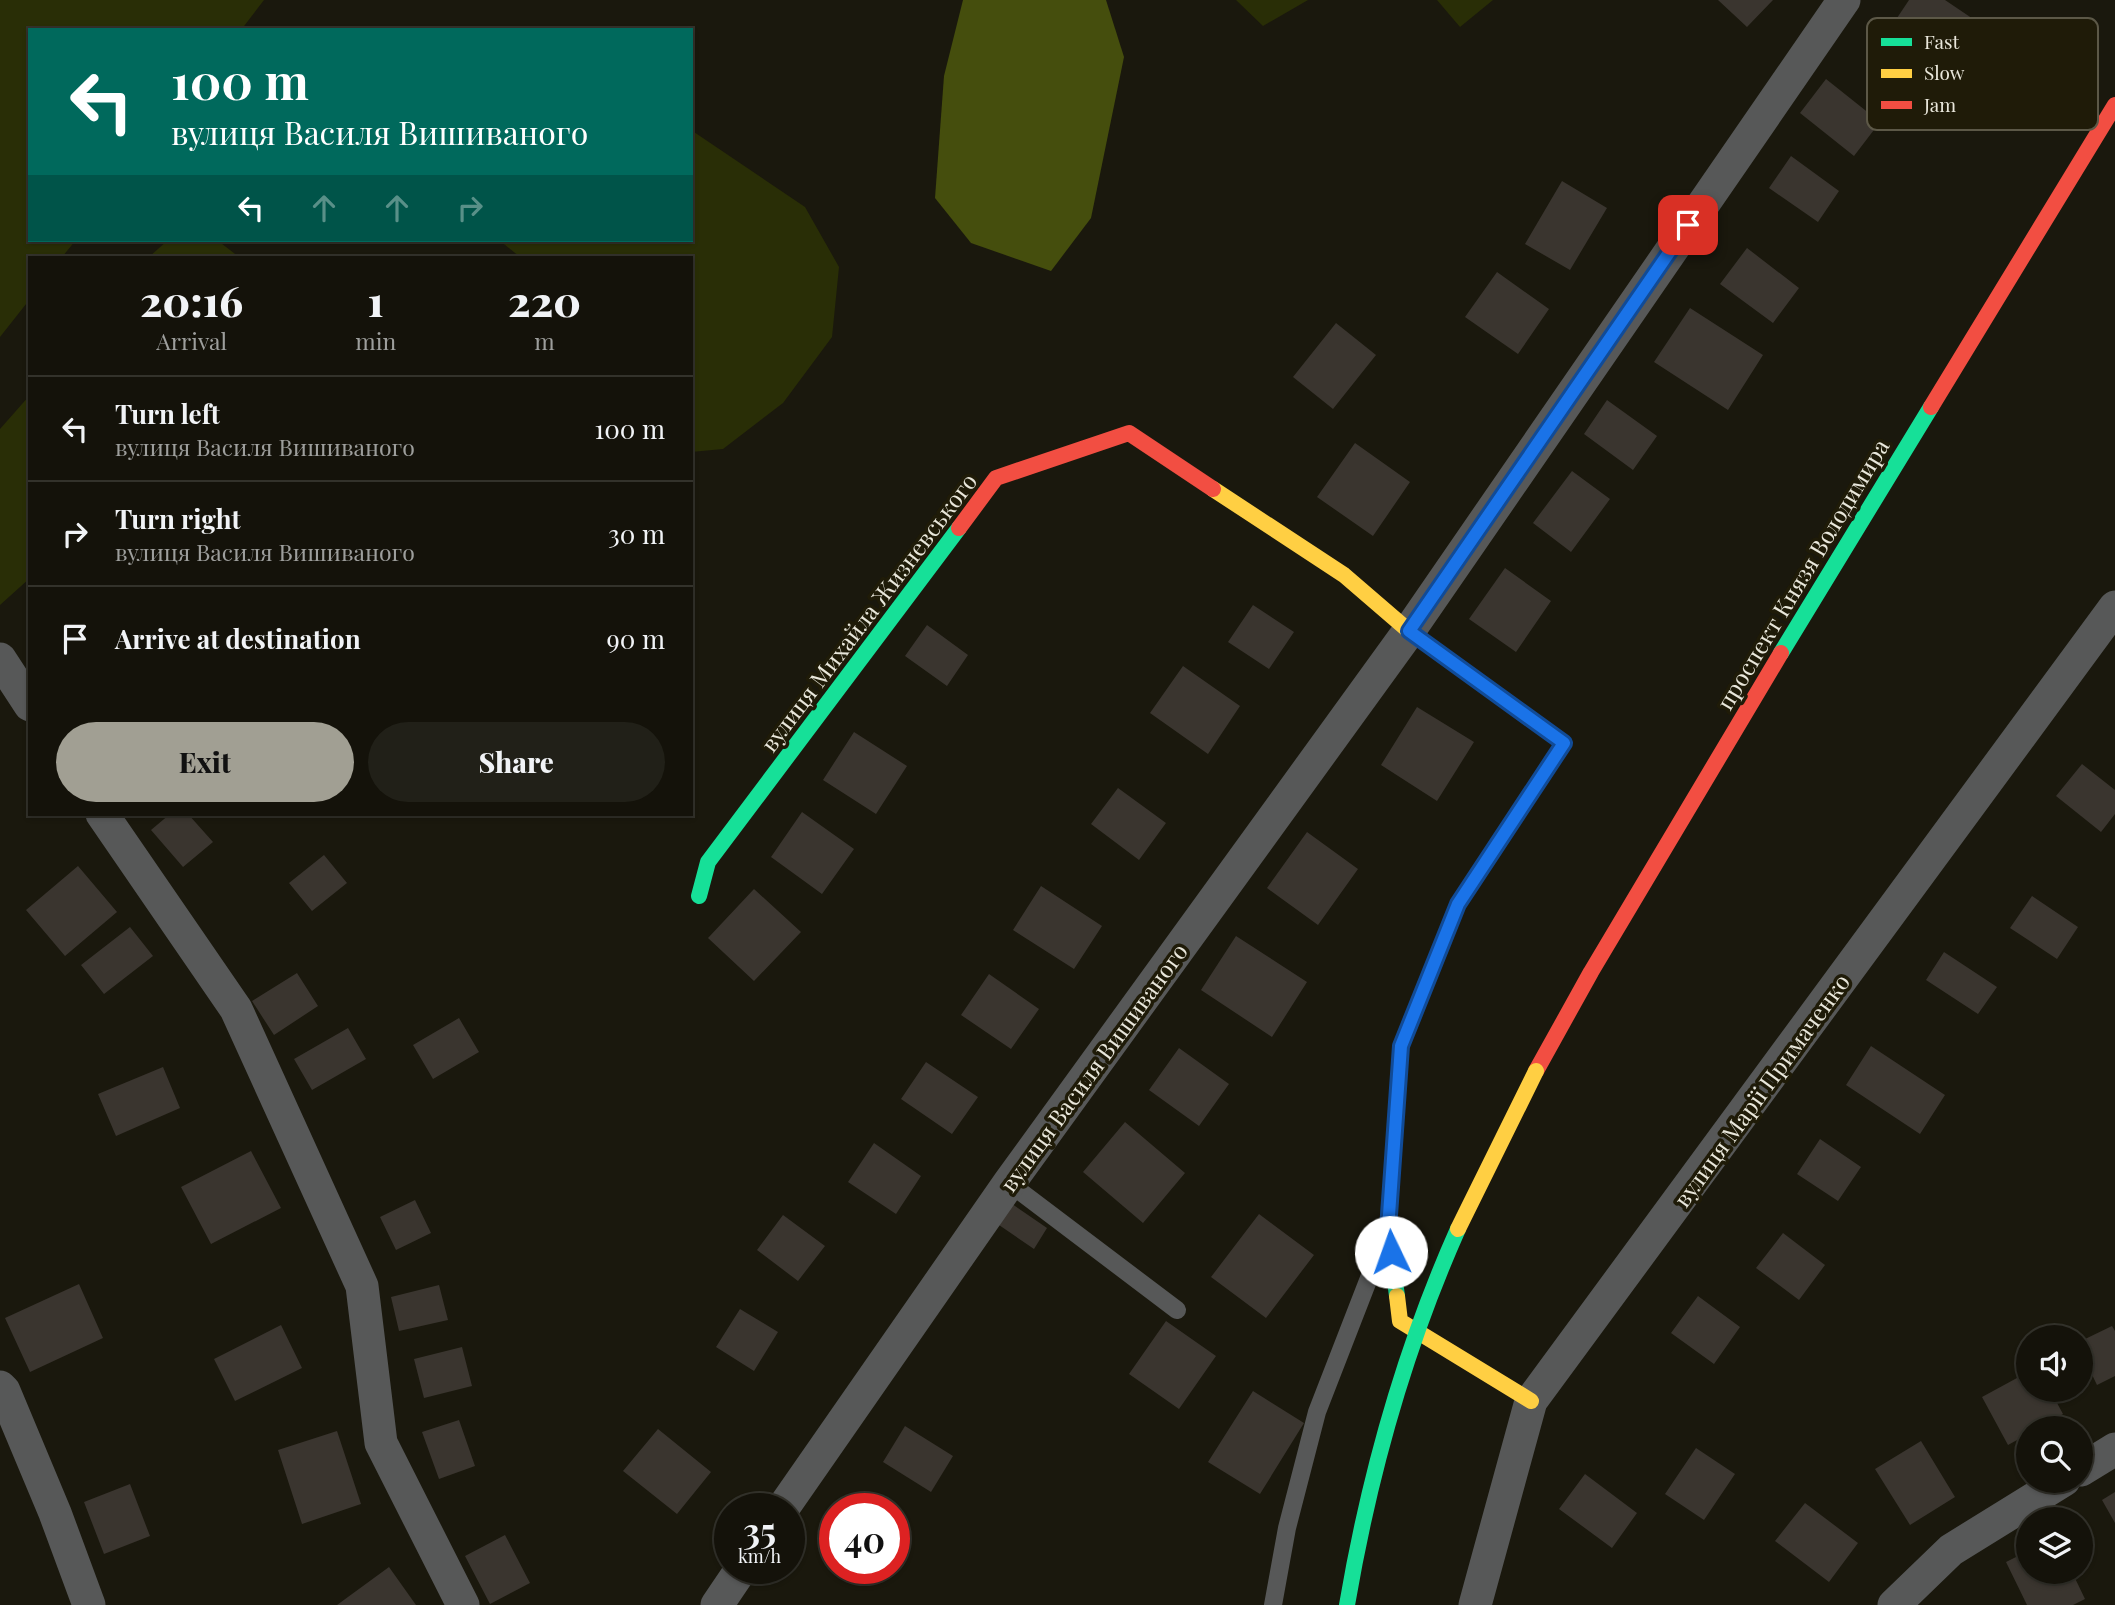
<!DOCTYPE html>
<meta charset="utf-8">
<style>
:root{--surface:#14120a;--page:#212018;--text:#f1f3f6;--muted:#9d9e9c;--line:#33322b;--accent:#a19f93}
body{margin:0;font-family:"Playfair Display",serif;background:var(--page);color:var(--text);height:100vh;display:flex;flex-direction:column;font-size:26px;white-space:nowrap}
*{box-sizing:border-box;margin:0}
p{font-size:23px;color:var(--muted)}
.icon{flex:none;width:38px;height:38px;fill:none;stroke:currentColor;stroke-width:2;stroke-linecap:round;stroke-linejoin:round}
.map{position:relative;flex:1;overflow:hidden}
.details{position:absolute;left:28px;top:256px;width:665px;height:560px;display:flex;flex-direction:column;background:var(--surface);border-radius:0px;box-shadow:0 2px 5px #0004,0 0 0 2px var(--line)}
.details>*{flex:none}
.guide{position:absolute;left:28px;top:28px;width:665px;height:214px;border-radius:0px;box-shadow:0 2px 5px #0004,0 0 0 2px var(--line);background:#00695c;color:#fff;overflow:hidden}
.buttons{position:absolute;left:2016px;top:1325px;display:grid;gap:14px}
.buttons a{display:grid;place-items:center;width:77px;height:77px;border-radius:50%;background:var(--surface);box-shadow:0 2px 5px #0004,0 0 0 2px var(--line);font-size:35px}
.speed{position:absolute;left:714px;top:1493px;display:flex;gap:14px;font-size:35px;font-weight:700;text-align:center}
.speed>*{display:grid;place-content:center;width:91px;height:91px;border-radius:50%;background:var(--surface);box-shadow:0 2px 5px #0004,0 0 0 2px var(--line);line-height:1}
.speed small{font-size:18px;font-weight:400}
.speed .limit{border:10px solid #d22;background:#fff;color:#111}
.pin{position:absolute;display:grid;place-items:center;width:60px;height:60px;color:#fff;margin:-30px;border-radius:14px;box-shadow:0 4px 10px #0006}
.me{position:absolute;width:77px;margin:-38px;rotate:357deg;stroke-linejoin:round;filter:drop-shadow(0 0 5px #0008)}
.turn{display:flex;align-items:center;gap:24px;height:147px;padding:0 28px;font-size:32px}
.turn .icon{width:91px;height:91px;stroke-width:2.5}
.turn b{display:block;font-size:49px;line-height:60px}
.lanes{display:flex;align-items:center;height:66px;padding:0 28px;background:#0003;justify-content:center;gap:35px;direction:ltr}
.lanes .off{opacity:.35}
.eta{display:flex;justify-content:space-evenly;align-items:center;height:119px;text-align:center}
.eta b{font-size:42px;font-weight:800;line-height:49px}
.action{display:flex;gap:14px;margin-top:auto;padding:14px 28px}
.action a{flex:1;height:80px;border-radius:42px;background:var(--accent);color:#111;font-size:28px;font-weight:800;line-height:80px;text-align:center}
.action a+a{background:var(--page);color:var(--text)}
ul{padding:0;list-style:none}
li{display:flex;align-items:center;gap:21px;height:105px;padding:0 28px;border-top:2px solid var(--line)}
li div{flex:1}
li b{display:block;font-size:26px}
li em{font-style:normal}
.map>svg:first-child{display:block}
.green{fill:#292e06}
.forest{fill:#454e0d}
.building{fill:#3a352f}
.lines{fill:none;stroke-linecap:round;stroke-linejoin:round}
.lane{stroke:#575858;stroke-width:18}
.street{stroke:#575858;stroke-width:33}
.fast{stroke:#16e098;stroke-width:16}
.slow{stroke:#ffcf43;stroke-width:16}
.jam{stroke:#f24e42;stroke-width:16}
.fast-bridge{stroke:#16e098;stroke-width:16}
.slow-bridge{stroke:#ffcf43;stroke-width:16}
.route-casing{stroke:#114b97;stroke-width:18}
.route{stroke:#1a73e8;stroke-width:12}
.labels{text-anchor:middle;dominant-baseline:central;stroke-width:7;stroke-linejoin:round;paint-order:stroke}
.street-label{font-size:23px;fill:#e9e7db;stroke:#1f1b08}
.key{fill:#1f1b08;stroke:#5c5847;stroke-width:2}
.key-label{font-size:19px;fill:#e9e7db}
</style>
<div class="map">
<svg width="2115" height="1605" viewBox="0 0 2115 1605">
<rect width="100%" height="100%" fill="#1a180d"/>
<path class="green" d="M0,0h264l-23,30h-211v210h46l-14,17h-32v42l-30,38z
M1236,0h72l-45,26z
M1437,0h56l-33,27z
M691,130l114,77 34,60 -7,70 -49,66 -60,46 -32,3v-195h-171l-21,-17h192z
M168,240h49l22,17h-90z
M30,395v183l-30,27v-176z"/>
<path class="forest" d="M963,0h143l18,57 -33,161 -40,53 -80,-28 -36,-45 9,-122z"/>
<path class="building" d="M1718,0h55l-26,27z
M1909,0h36l40,27 -43,64 -65,-43z
M1826,79l54,43 -26,34 -54,-43z
M1791,156l48,35 -21,31 -49,-34z
M1562,181l45,27 -37,62 -45,-26z
M1747,248l52,40 -26,35 -53,-39z
M1497,272l52,37 -31,45 -53,-37z
M1690,308l73,47 -35,55 -74,-48z
M1336,323l40,32 -43,54 -40,-32z
M1607,400l50,36 -24,34 -49,-36z
M1355,443l55,39 -37,54 -56,-39z
M1572,471l38,28 -39,53 -38,-29z
M1505,568l46,33 -35,51 -47,-33z
M1253,605l41,27 -25,37 -41,-27z
M927,625l41,30 -21,31 -42,-30z
M1183,666l57,40 -32,48 -58,-41z
M1417,707l57,35 -37,59 -56,-36z
M854,732l53,34 -31,48 -53,-34z
M2082,764l33,26v24l-14,18 -45,-36z
M1118,788l48,35 -27,37 -48,-36z
M802,812l52,37 -32,45 -51,-37z
M170,814h18l25,28 -30,25 -32,-37z
M1307,832l51,37 -40,56 -51,-37z
M324,855l23,28 -35,28 -23,-28z
M78,866l39,46 -52,44 -39,-46z
M1041,886l61,40 -28,43 -61,-39z
M754,889l47,43 -47,49 -46,-43z
M2032,896l46,31 -21,32 -47,-31z
M130,927l23,29 -49,38 -23,-29z
M1236,936l71,46 -35,55 -71,-47z
M1944,952l53,35 -19,27 -52,-34z
M297,973l21,33 -44,29 -22,-34z
M989,974l50,35 -28,40 -50,-34z
M459,1018l20,34 -46,27 -20,-34z
M348,1028l18,31 -54,31 -18,-31z
M1871,1046l74,49 -25,39 -74,-49z
M1179,1048l50,36 -30,42 -50,-36z
M926,1062l52,35 -26,37 -51,-35z
M163,1067l17,41 -64,28 -18,-42z
M1125,1122l60,51 -42,50 -60,-51z
M1820,1139l41,28 -23,34 -41,-27z
M874,1143l47,33 -25,38 -48,-32z
M251,1151l30,57 -70,36 -30,-57z
M415,1200l16,33 -35,17 -16,-33z
M1012,1204l35,24 -13,21 -35,-24z
M1259,1214l55,41 -48,63 -55,-41z
M783,1215l42,31 -27,35 -41,-31z
M1783,1233l42,32 -26,35 -43,-32z
M79,1284l24,54 -73,34 -25,-54z
M439,1285l9,35 -49,11 -8,-34z
M1698,1296l42,31 -26,37 -43,-31z
M740,1309l38,23 -24,39 -38,-24z
M1166,1321l50,35 -37,53 -50,-35z
M281,1325l21,43 -67,33 -21,-42z
M2112,1326l3,5v45l-18,9 -16,-33v-11z
M462,1347l10,39 -48,12 -10,-39z
M2028,1372v18h22l13,24 -24,14h-11v6l-20,11 -26,-48z
M1253,1391l51,32 -44,71 -52,-32z
M459,1420l16,46 -36,13 -17,-47z
M905,1426l48,30 -22,36 -48,-30z
M658,1429l53,43 -34,42 -54,-43z
M337,1431l24,73 -59,20 -24,-74z
M1921,1441l34,56 -45,28 -35,-56z
M1696,1448l39,26 -31,46 -39,-26z
M1585,1474l52,39 -25,35 -53,-39z
M130,1484l20,52 -46,18 -20,-52z
M2115,1492v31l-13,-23z
M1805,1503l53,40 -29,39 -54,-41z
M505,1535l25,48 -40,21 -25,-48z
M2028,1551v21h44l13,27 -12,6h-46l-21,-43z
M389,1567l27,38h-79z"/>
<g class="lines">
<path class="lane" d="M1009,1183l168,127
M1273,1605l14,-77 30,-116 66,-170"/>
<path class="street" d="M0,659l30,46
M102,814l134,195 126,277 19,157 82,162
M0,1387l4,4 51,122 34,92
M2081,1470l34,-21
M783,1508l226,-325 400,-552 435,-631
M717,1605l25,-37
M1475,1605l56,-204 584,-794
M1894,1605l57,-55 113,-70"/>
<path class="fast" d="M1781,653l150,-246
M699,896l9,-34 251,-334
M1397,1296l-9,-67 13,-183 57,-142 77,-117"/>
<path class="slow" d="M1213,489l131,86 65,56 155,112 -29,44
M1397,1296l3,25 131,80"/>
<path class="jam" d="M1931,407l184,-302
M959,528l37,-50 133,-45 84,56
M1536,1071l55,-99 190,-319"/>
<path class="fast-bridge" d="M1347,1605c22,-129 58,-257 111,-376"/>
<path class="slow-bridge" d="M1458,1229l78,-158"/>
</g>
<g class="lines">
<defs>
<path id="route" d="M1391,1252l-3,-23 13,-183 57,-142 106,-161 -155,-112 279,-406"/>
</defs>
<use href="#route" class="route-casing"/>
<use href="#route" class="route"/>
</g>
<g class="labels">
<g class="street-label">
<text transform="translate(1802 574) rotate(-59)">проспект Князя Володимира</text>
<text transform="translate(868 612) rotate(-53)">вулиця Михайла Жизневського</text>
<text transform="translate(1093 1067) rotate(-54)">вулиця Василя Вишиваного</text>
<text transform="translate(1761 1090) rotate(-54)">вулиця Марії Примаченко</text>
</g>
</g>
<rect x="1867" y="18" width="231" height="112" rx="10" class="key"/>
<rect x="1881" y="38" width="31" height="8" fill="#16e098"/>
<rect x="1881" y="69" width="31" height="9" fill="#ffcf43"/>
<rect x="1881" y="101" width="31" height="8" fill="#f24e42"/>
<g class="key-label">
<text x="1924" y="49">Fast</text>
<text x="1924" y="80">Slow</text>
<text x="1924" y="112">Jam</text>
</g>
</svg>
<div class="buttons">
<a><svg class="icon" aria-label="sound" viewBox="0 0 24 24"><path d="M4 9h4l5-4v14l-5-4H4zM17 9q2 3 0 6"/></svg></a>
<a><svg class="icon" aria-label="search" viewBox="0 0 24 24"><circle cx="10" cy="10" r="6"/><path d="M15 15l6 6"/></svg></a>
<a><svg class="icon" aria-label="layers" viewBox="0 0 24 24"><path d="M12 4l9 5-9 5-9-5zM3 14l9 5 9-5"/></svg></a>
</div>
<div class="speed"><div>35<small>km/h</small></div><div class="limit">40</div></div>
<div class="pin" style="left:1688px;top:225px;background:#d93025"><svg class="icon" aria-label="arrive" viewBox="0 0 24 24"><path d="M6 21V4h12l-3 4 3 4H6"/></svg></div>
<svg class="me" style="left:1391px;top:1252px" viewBox="-20 -20 40 40"><circle r="19" fill="#fff"/><path d="M0-13L10 11 0 6-10 11z" fill="#1a73e8"/></svg>
<div class="guide">
<div class="turn"><svg class="icon" aria-label="left" viewBox="0 0 24 24"><path d="M17 20v-9H6M10 6l-5 5 5 5"/></svg><div><b>100 m</b>вулиця Василя Вишиваного</div></div>
<div class="lanes"><svg class="icon" aria-label="left" viewBox="0 0 24 24"><path d="M17 20v-9H6M10 6l-5 5 5 5"/></svg><svg class="icon off" aria-label="ahead" viewBox="0 0 24 24"><path d="M12 20V5M6 11l6-6 6 6"/></svg><svg class="icon off" aria-label="ahead" viewBox="0 0 24 24"><path d="M12 20V5M6 11l6-6 6 6"/></svg><svg class="icon off" aria-label="right" viewBox="0 0 24 24"><path d="M7 20v-9h11M14 6l5 5-5 5"/></svg></div>
</div>
<section class="details">
<div class="eta">
<div><b>20:16</b><p>Arrival</p></div>
<div><b>1</b><p>min</p></div>
<div><b>220</b><p>m</p></div>
</div>
<ul>
<li><svg class="icon" aria-label="left" viewBox="0 0 24 24"><path d="M17 20v-9H6M10 6l-5 5 5 5"/></svg><div><b>Turn left</b><p>вулиця Василя Вишиваного</p></div><em>100 m</em></li>
<li><svg class="icon" aria-label="right" viewBox="0 0 24 24"><path d="M7 20v-9h11M14 6l5 5-5 5"/></svg><div><b>Turn right</b><p>вулиця Василя Вишиваного</p></div><em>30 m</em></li>
<li><svg class="icon" aria-label="arrive" viewBox="0 0 24 24"><path d="M6 21V4h12l-3 4 3 4H6"/></svg><div><b>Arrive at destination</b></div><em>90 m</em></li>
</ul>
<div class="action"><a>Exit</a><a>Share</a></div>
</section>
</div>
